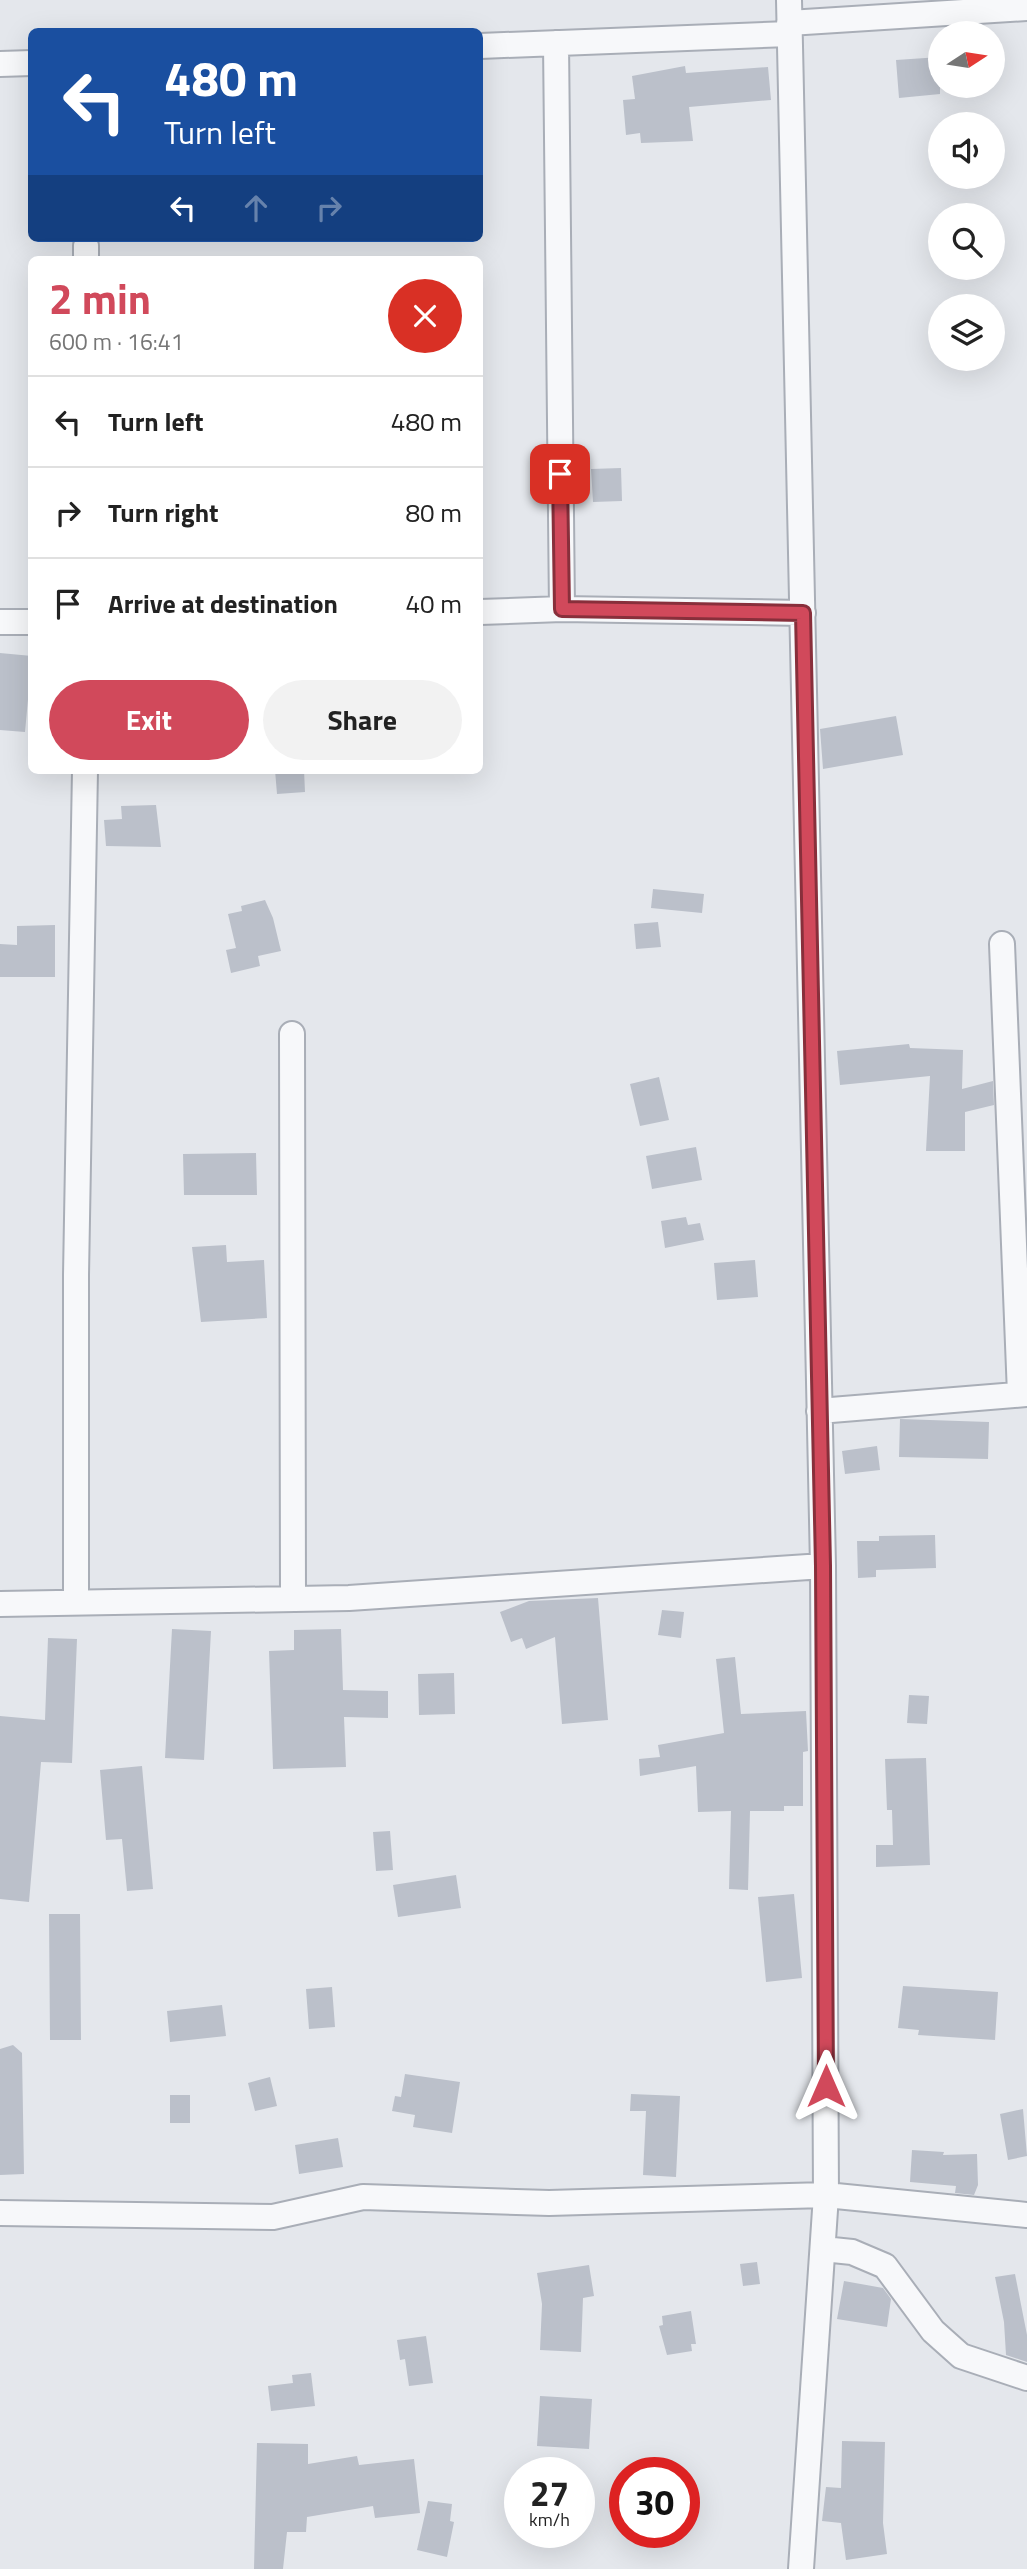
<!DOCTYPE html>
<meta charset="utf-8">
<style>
:root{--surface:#fff;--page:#f2f2f2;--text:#222;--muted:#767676;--line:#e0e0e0;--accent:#d1495b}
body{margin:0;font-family:"Titillium Web",sans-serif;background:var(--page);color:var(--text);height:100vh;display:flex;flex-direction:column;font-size:26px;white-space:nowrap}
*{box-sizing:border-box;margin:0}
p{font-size:23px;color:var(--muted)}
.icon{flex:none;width:38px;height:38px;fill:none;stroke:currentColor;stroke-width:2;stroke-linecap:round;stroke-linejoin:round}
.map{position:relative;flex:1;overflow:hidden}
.sheet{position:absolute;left:28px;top:256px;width:455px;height:518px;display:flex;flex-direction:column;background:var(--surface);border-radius:10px;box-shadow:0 7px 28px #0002}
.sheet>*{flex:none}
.hud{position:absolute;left:28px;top:28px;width:455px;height:214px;border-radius:10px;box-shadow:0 7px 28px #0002;background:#1a4fa0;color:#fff;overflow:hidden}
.needle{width:46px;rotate:78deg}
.buttons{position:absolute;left:928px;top:21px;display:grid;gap:14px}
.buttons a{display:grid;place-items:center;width:77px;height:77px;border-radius:50%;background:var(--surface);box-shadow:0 7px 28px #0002;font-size:35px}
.speed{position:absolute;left:504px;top:2457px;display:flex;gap:14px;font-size:35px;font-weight:700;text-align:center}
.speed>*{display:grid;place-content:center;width:91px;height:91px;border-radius:50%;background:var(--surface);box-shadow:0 7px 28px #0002;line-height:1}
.speed small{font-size:18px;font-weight:400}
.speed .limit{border:10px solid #d22;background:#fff;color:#111}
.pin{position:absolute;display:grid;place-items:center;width:60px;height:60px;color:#fff;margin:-30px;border-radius:14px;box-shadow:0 4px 10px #0006}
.me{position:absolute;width:77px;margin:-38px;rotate:0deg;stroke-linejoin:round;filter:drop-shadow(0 0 5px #0008)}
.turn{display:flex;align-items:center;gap:24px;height:147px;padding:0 21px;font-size:32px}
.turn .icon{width:91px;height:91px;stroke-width:2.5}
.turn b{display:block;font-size:49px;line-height:60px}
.lanes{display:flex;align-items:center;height:66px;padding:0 21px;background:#0003;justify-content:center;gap:35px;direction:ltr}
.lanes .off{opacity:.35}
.round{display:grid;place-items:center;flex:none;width:74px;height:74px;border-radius:37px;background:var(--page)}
.summary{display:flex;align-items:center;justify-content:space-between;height:119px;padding:0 21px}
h1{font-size:42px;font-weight:700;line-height:52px;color:var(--accent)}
.cta{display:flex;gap:14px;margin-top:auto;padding:14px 21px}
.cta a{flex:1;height:80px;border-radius:42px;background:var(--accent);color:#fff;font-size:28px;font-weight:700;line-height:80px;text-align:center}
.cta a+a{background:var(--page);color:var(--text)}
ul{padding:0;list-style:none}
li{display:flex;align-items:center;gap:21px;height:91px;padding:0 21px;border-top:2px solid var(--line)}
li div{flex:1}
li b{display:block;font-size:26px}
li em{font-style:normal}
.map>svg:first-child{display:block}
.building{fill:#bbc0ca}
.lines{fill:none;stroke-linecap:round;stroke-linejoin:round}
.minor-casing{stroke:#a9aeb7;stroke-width:28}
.minor{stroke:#f7f8fa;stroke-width:24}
.route-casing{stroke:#882f3b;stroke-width:18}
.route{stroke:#d1495b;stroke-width:12}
</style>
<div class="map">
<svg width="1027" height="2569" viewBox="0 0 1027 2569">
<rect width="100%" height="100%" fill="#e4e7ec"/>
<path class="building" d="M940,57v37l-41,4 -3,-38z
M685,66l1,7 82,-6 3,33 -82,7 4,34 -52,2 -1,-10 -14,2 -3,-35 12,-1 -3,-23z
M621,468l1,33 -29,1 -2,-33z
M0,653l32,3 -7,76 -25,-2z
M896,716l7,39 -80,14 -3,-40z
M275,770h29l1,22 -28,2z
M156,805l5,42 -55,-1 -2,-26 18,-1 -1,-13z
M653,889l51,5 -2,19 -51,-5z
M265,900l8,18 8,33 -23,5 2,10 -29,7 -5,-23 10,-2 -8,-34 14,-3 -1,-5z
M658,922l3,25 -25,2 -2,-25z
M55,925v52h-55v-33l17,1v-19z
M909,1044l1,4 53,2 -1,39 31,-8 1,24 -29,7v39h-39l4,-75 -90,9 -3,-34z
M659,1077l10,43 -29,6 -10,-42z
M696,1147l6,33 -50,9 -6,-33z
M256,1153l1,42h-73l-1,-41z
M686,1217l2,8 12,-2 4,17 -39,8 -4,-27z
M226,1245l1,17 37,-2 3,58 -66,4 -9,-75z
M755,1260l3,37 -41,3 -3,-37z
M900,1419l89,3 -1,37 -89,-2z
M877,1446l3,24 -35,4 -3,-23z
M935,1535l1,33 -60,2v7l-18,1 -1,-37h22v-5z
M598,1598l10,122 -46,4 -7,-87 -29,12 -4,-11 -11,4 -11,-30 29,-11z
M662,1610l22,2 -3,26 -23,-3z
M172,1629l39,2 -7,129 -39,-2z
M341,1629l2,61 45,1v27l-44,-1 2,50 -73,2 -4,-118 25,-1v-20z
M48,1638l29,1 -5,124 -31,-1 -12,140 -29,-3v-183l45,4z
M735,1657l6,57 65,-3 2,40 -5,1v54h-19v5h-34l-2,79 -19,-1 2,-78 -33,1 -2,-46 -56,10 -1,-17 21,-2 -2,-12 66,-12 -8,-74z
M454,1673l1,41 -36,1 -1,-41z
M909,1695l20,1 -2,28 -20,-1z
M926,1758l4,107 -54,2v-22h17l-1,-35h-5l-2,-51z
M142,1766l11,123 -26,2 -5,-52 -16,1 -6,-70z
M390,1831l3,39 -17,1 -3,-39z
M456,1875l5,33 -63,9 -5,-32z
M794,1894l8,84 -36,4 -8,-85z
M49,1914h31l1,126h-31z
M903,1986l95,6 -3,48 -77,-5 1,-5 -21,-2z
M332,1987l3,40 -26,2 -3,-40z
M222,2005l4,31 -56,6 -3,-31z
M13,2045l9,8 2,121 -24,1v-126z
M405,2074l55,8 -8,51 -39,-6 2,-12 -23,-4 3,-15 6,1z
M270,2077l7,29 -22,5 -7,-28z
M631,2094l49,2 -4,81 -33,-2 3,-64h-16z
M170,2095h20v28h-20z
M1023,2109l4,47 -19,4 -8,-46z
M338,2138l5,29 -44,7 -4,-29z
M912,2150l32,2 -1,3 34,-1 1,31 -4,10 -19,-2 1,-7 -46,-4z
M757,2262l3,22 -17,2 -3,-22z
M589,2265l5,31 -11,2 -2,54 -41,-2 2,-46 -5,-31z
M1015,2274l12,61v27l-21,-7 -2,-33 -9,-45z
M844,2281l39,7 8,11 -4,28 -50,-8z
M691,2311l5,33h-5l1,7 -25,4 -8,-29 4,-1 -1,-9z
M426,2336l7,47 -24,3 -4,-27 -5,1 -3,-20z
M311,2373l4,33 -44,5 -3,-25 25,-3 -1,-8z
M540,2396l52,3 -3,50 -52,-3z
M842,2441l43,1 -2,81 4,31 -41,6 -5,-37 -19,-2 4,-34 15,1z
M257,2443l51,1v20l49,-8 2,9 55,-6 6,54 -45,5 -2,-12 -66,11 -1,15h-19l-4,37h-29z
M428,2501l24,3 -2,17 4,1 -7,35 -30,-7z"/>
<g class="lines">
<defs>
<path id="minor" d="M789,0l34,1566 3,629 -25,374
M789,23l238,-15
M556,43l6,566
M480,46l309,-12
M0,64l32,-1
M86,246v13
M480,612l82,-3 241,4
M0,622h32
M1002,944l18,450
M292,1034l1,565
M819,1411l208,-17
M76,1602v-327l9,-505
M0,1604l349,-6 474,-32
M0,2213l273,4 90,-20 186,6 277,-8 201,20
M823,2249l29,3 33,14 48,65 28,25 66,22"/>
</defs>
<use href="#minor" class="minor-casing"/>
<use href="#minor" class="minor"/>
</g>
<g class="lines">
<defs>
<path id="route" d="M560,474l2,135 241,4 20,953 3,520"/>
</defs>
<use href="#route" class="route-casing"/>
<use href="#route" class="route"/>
</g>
</svg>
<div class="buttons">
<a><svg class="needle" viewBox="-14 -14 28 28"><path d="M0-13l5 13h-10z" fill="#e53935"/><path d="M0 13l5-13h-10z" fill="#767676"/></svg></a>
<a><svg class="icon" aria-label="sound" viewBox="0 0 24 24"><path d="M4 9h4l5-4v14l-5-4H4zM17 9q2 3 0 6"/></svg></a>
<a><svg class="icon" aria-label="search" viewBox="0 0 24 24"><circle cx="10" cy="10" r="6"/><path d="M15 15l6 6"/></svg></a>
<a><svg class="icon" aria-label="layers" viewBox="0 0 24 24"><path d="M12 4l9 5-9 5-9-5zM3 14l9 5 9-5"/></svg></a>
</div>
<div class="speed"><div>27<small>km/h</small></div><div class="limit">30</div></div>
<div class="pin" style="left:560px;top:474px;background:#d93025"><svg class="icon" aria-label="arrive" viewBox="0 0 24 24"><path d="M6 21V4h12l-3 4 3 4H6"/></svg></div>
<svg class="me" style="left:826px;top:2086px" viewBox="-20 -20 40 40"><path d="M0-17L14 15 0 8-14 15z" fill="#d1495b" stroke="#fff" stroke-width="4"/></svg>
<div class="hud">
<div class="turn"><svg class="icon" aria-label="left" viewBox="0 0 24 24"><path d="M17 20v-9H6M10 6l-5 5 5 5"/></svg><div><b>480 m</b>Turn left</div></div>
<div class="lanes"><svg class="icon" aria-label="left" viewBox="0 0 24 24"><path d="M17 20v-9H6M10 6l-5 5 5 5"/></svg><svg class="icon off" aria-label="ahead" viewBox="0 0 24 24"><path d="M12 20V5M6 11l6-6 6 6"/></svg><svg class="icon off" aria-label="right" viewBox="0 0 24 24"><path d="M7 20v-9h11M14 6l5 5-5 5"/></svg></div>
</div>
<section class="sheet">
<div class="summary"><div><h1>2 min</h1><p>600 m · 16:41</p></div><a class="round" style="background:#d93025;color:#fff"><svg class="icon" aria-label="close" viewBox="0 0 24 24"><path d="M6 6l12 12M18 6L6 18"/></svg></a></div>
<ul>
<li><svg class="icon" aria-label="left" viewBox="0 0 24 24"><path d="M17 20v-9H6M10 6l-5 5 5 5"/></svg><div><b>Turn left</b></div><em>480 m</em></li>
<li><svg class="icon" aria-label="right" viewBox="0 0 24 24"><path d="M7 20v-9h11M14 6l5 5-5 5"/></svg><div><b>Turn right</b></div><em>80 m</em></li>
<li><svg class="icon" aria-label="arrive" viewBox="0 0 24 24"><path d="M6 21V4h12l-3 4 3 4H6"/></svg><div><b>Arrive at destination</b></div><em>40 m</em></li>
</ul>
<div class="cta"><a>Exit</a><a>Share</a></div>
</section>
</div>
